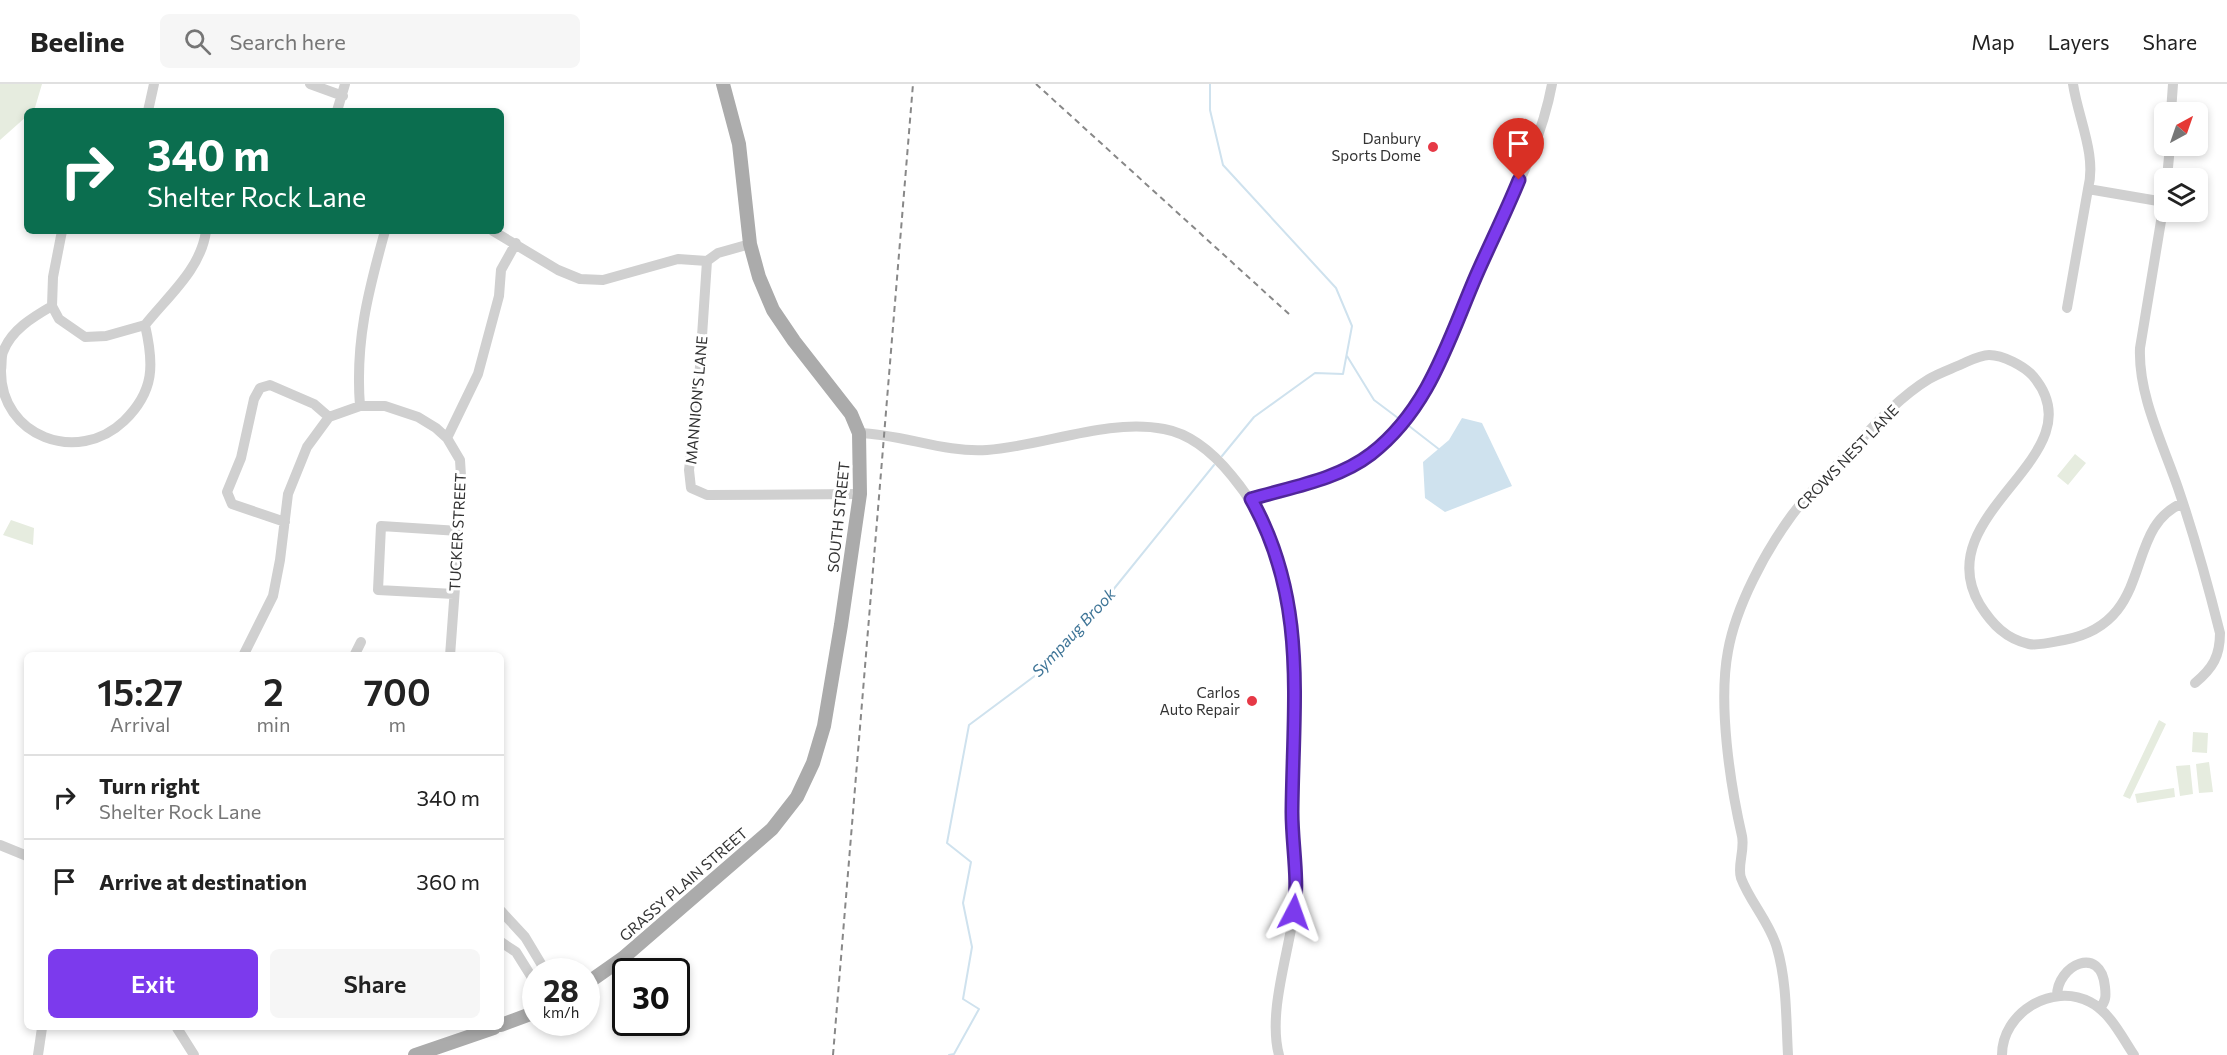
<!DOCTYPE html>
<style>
:root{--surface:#fff;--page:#f6f6f6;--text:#222;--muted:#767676;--line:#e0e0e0;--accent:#7c3aed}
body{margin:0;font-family:Commissioner,sans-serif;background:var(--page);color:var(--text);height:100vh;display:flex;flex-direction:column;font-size:22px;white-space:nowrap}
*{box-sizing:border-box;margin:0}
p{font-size:20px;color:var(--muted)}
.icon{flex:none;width:33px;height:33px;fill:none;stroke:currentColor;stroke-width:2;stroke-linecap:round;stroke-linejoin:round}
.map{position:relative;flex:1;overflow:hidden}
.drawer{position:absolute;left:24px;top:568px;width:480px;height:378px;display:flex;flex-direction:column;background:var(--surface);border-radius:9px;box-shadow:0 3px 9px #0003}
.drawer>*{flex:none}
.banner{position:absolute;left:24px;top:24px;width:480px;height:126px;border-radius:9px;box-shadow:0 3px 9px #0003;background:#0b6e4f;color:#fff;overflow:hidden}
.needle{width:39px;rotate:40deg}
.fabs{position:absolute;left:2154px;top:18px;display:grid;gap:12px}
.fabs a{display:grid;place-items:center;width:54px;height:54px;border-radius:9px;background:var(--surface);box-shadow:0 3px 9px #0003;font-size:30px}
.speed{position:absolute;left:522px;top:874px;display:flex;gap:12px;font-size:30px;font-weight:700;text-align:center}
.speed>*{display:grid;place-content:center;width:78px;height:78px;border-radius:50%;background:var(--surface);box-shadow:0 3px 9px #0003;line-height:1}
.speed small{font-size:15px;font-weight:400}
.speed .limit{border:3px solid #111;border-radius:9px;background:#fff;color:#111}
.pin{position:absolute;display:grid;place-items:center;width:51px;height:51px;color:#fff;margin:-62px -26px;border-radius:50% 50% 50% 0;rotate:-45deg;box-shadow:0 0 6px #0007}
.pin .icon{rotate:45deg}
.me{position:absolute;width:66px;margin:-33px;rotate:4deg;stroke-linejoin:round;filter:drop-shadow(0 0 4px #0008)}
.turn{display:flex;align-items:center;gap:21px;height:126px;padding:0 24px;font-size:27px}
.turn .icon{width:78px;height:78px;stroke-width:2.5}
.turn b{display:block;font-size:42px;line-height:51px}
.eta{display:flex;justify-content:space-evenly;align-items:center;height:102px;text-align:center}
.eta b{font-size:36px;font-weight:600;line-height:42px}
.action{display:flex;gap:12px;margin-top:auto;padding:12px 24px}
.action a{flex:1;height:69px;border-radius:9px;background:var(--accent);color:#fff;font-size:24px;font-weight:600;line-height:69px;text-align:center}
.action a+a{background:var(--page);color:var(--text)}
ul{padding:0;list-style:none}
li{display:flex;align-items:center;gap:18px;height:84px;padding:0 24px;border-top:2px solid var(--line)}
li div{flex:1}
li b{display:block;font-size:22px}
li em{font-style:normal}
header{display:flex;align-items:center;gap:36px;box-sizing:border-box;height:84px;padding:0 30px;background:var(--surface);border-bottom:2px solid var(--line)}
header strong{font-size:28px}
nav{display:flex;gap:33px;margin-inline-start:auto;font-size:21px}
.search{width:420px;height:54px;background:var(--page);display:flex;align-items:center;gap:15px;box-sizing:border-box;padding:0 21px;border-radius:9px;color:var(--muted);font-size:22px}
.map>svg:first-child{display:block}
.green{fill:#e6ecdf}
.water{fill:#cfe2ee}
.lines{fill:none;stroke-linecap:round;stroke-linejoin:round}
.stream{stroke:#cfe2ee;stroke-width:2}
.minor{stroke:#d0d0d0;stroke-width:10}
.major{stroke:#ababab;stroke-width:14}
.rail{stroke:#888;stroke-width:2;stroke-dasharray:6 4.5;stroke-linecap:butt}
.route-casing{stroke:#51269a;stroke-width:15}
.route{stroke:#7c3aed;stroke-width:10}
.poi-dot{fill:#e63946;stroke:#fff;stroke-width:2}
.labels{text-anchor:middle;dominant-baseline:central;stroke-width:6;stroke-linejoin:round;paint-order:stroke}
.poi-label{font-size:15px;fill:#333;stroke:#fff;text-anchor:end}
.street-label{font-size:15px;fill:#333;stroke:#fff}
.water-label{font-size:16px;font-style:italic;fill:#3f7597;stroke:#fff}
</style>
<header>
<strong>Beeline</strong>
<div class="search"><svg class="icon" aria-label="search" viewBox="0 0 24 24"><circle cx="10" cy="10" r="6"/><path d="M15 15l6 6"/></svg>Search here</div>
<nav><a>Map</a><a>Layers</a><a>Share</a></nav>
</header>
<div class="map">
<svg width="2227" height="971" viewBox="0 0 2227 971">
<rect width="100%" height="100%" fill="#fff"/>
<path class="green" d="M0,0h42l-8,27h-7v5l-27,24z
M2075,370l11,9 -18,22 -11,-9z
M11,436l23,8 -1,17 -30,-10z
M2159,636l7,4 -36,75 -7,-3z
M2193,648l15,1 -1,20 -15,-1z
M2209,678l4,30 -14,1 -3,-29z
M2190,681l3,29 -13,2 -4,-30z
M2174,704l1,9 -38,6 -2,-9z"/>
<path class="water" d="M1462,334l20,5 30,63 -67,26 -20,-14 -2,-36 26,-22z"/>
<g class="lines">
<path class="stream" d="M1210,0v26l13,55 113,123 16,38 -9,48 -28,-1 -61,44 -32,39
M1347,272l27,44 24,18
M1409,342l31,24
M949,971l5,-1 25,-45 -16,-10 9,-52 -9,-44 8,-41 -24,-19 22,-118 67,-50 64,-69 114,-141"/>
<path class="minor" d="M310,0l33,12
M2073,0c5,34 24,71 15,105
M148,27l6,-27
M337,27l8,-27
M2171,28l2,-28
M2167,94l3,-32
M2164,119l-24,145c-2,47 23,96 38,140 16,47 30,97 42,145 0,23 -7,35 -25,50
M62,147l-9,46 -1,29 7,13 26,18 21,-1 39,-11
M493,147l65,39 22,9 23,1 75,-21 29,2
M750,160l-32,9 -11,8 -9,135 -9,74 2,18 16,7 153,-1
M52,222c-19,11 -41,24 -49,46 -2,5 -1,13 -2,18 -1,67 77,95 123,51 31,-30 30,-57 21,-96 23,-29 56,-56 61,-94
M2067,224l21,-119 76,13
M360,322c-5,-64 8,-114 25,-175
M859,349c43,1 85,20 128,17 57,-4 121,-32 177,-21 28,5 51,26 68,47 84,100 59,232 60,353 0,20 4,39 5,59 1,9 -3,20 -4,30 -6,40 -25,97 -14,137
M447,354l31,-64 21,-78 2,-26 15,-27
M1251,415c40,-12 85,-19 119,-44 18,-14 37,-34 50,-53 26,-39 38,-86 57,-128 27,-62 63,-124 75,-190
M285,438l-53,-18 -5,-12 14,-34 13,-59 6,-11 10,-3 44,19 15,13
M454,510l-76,-4 3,-64 78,5
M243,572l30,-60 7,-36 8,-66 19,-47 22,-30 31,-11h25l33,11 18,11 11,10 13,22 2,32 -12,164
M354,572l7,-14
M0,761l27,11
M501,827l24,26 21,35
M501,858l15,10 20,32
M2057,912c0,-31 44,-52 48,-9 1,9 1,14 -5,21
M177,944l17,27
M38,971l4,-27
M1788,971c-2,-35 -1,-73 -11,-107 -7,-25 -27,-46 -36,-70 -4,-12 4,-28 1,-42 -12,-52 -24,-132 -14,-185 8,-45 37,-99 64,-136 18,-24 42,-46 63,-69 22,-24 46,-50 74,-67 10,-6 22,-10 33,-15 7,-3 18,-9 27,-9 14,0 35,11 44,21 68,80 -108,136 -53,229 12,19 26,34 49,39 10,2 24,-2 35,-4 94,-18 57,-112 119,-137
M2002,971c0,-42 50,-73 88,-53 20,10 32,35 44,53"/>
<path class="major" d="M586,900l37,-26 149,-129 25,-32 16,-34 11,-37 17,-101 19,-131 -1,-61 -8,-19 -57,-73 -21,-31 -14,-33 -9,-33 -11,-100 -16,-60
M501,941l35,-13
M415,971l79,-27"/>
<path class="rail" d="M1036,0l254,231
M833,971l80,-971"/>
</g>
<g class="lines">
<defs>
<path id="route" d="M1294,828c5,-33 -2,-67 -2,-100 1,-111 16,-212 -41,-313 40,-12 86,-19 120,-45 58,-45 77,-113 105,-178 14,-32 30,-64 43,-96"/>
</defs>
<use href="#route" class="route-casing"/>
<use href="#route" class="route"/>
</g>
<g class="poi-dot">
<circle cx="1433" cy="63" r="6"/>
<circle cx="1252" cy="617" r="6"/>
</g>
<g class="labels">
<g class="poi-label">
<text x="1421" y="54">Danbury<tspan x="1421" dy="17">Sports Dome</tspan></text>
<text x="1240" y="608">Carlos<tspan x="1240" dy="17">Auto Repair</tspan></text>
</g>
<g class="street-label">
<text transform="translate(696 316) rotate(-85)">MANNION'S LANE</text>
<text transform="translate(1847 373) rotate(-46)">CROWS NEST LANE</text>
<text transform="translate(838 433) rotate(-84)">SOUTH STREET</text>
<text transform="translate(457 448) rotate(-87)">TUCKER STREET</text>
<text transform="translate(683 800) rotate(-41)">GRASSY PLAIN STREET</text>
</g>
<g class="water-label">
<text transform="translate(1073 548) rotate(-47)">Sympaug Brook</text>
</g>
</g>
</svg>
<div class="fabs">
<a><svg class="needle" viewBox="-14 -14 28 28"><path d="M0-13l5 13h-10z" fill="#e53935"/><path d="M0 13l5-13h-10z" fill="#767676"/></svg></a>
<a><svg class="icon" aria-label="layers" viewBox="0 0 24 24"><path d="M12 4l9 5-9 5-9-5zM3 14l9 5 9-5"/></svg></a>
</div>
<div class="speed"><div>28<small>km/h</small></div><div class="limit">30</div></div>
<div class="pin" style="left:1519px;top:96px;background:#d93025"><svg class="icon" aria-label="arrive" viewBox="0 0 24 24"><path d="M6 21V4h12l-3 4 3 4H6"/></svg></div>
<svg class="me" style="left:1294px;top:828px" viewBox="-20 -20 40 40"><path d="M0-17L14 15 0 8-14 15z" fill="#7c3aed" stroke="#fff" stroke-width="4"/></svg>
<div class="banner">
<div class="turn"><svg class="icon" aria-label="right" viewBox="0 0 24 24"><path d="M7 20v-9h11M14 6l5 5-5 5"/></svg><div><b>340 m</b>Shelter Rock Lane</div></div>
</div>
<section class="drawer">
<div class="eta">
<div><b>15:27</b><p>Arrival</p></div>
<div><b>2</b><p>min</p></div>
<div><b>700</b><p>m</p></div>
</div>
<ul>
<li><svg class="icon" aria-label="right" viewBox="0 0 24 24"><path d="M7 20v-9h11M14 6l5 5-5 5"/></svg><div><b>Turn right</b><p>Shelter Rock Lane</p></div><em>340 m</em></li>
<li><svg class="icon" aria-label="arrive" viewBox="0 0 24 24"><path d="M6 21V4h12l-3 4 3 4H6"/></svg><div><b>Arrive at destination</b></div><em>360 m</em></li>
</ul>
<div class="action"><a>Exit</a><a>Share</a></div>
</section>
</div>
